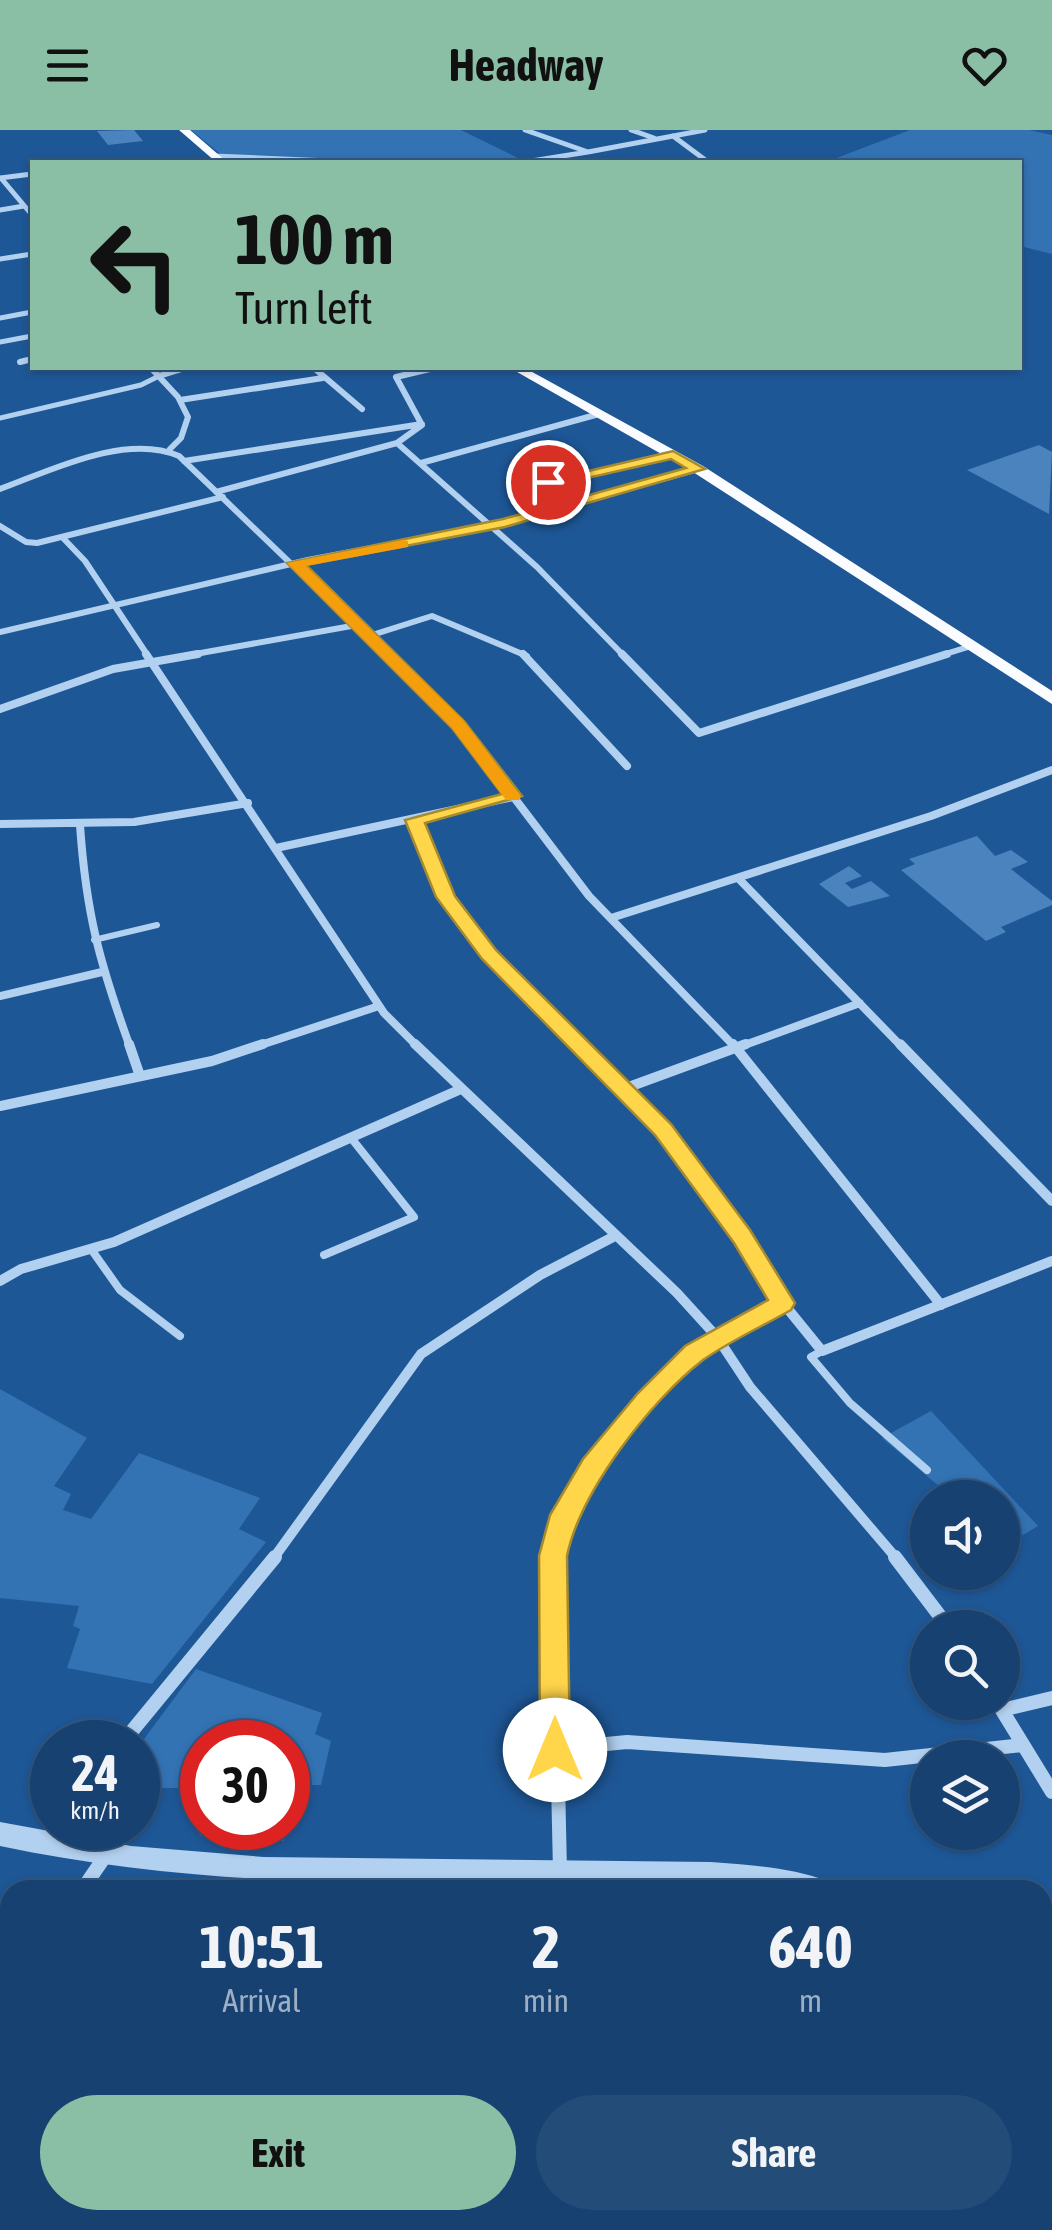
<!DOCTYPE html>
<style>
:root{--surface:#164170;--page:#234c78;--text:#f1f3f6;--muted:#9eafc3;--line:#355a83;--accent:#8abfa5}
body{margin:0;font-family:"Asap Condensed",sans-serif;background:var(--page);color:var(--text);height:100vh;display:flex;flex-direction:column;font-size:38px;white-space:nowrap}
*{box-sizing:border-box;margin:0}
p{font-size:32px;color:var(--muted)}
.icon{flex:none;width:55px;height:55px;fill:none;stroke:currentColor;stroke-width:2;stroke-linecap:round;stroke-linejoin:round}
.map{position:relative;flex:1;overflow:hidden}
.drawer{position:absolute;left:0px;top:1750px;width:1052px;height:350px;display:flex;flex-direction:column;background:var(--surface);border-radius:30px 30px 0 0;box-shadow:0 2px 8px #0004,0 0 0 2px var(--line)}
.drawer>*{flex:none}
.hud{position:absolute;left:30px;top:30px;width:992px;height:210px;border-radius:0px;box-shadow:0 2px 8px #0004,0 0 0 2px var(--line);background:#8abfa5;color:#111;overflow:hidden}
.fabs{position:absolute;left:910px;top:1350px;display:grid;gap:20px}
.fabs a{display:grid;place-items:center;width:110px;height:110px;border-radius:50%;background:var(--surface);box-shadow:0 2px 8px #0004,0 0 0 2px var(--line);font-size:50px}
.speed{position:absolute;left:30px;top:1590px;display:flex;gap:20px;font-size:50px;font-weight:700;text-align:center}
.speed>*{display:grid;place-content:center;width:130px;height:130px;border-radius:50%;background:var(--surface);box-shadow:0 2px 8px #0004,0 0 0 2px var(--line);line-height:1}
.speed small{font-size:25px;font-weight:400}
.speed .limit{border:15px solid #d22;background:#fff;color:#111}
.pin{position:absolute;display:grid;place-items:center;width:85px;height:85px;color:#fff;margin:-42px;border:5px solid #fff;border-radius:50%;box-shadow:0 2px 10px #0007}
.me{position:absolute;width:110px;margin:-55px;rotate:0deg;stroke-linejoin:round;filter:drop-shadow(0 0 8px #0008)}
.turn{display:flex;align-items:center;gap:35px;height:210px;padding:0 40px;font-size:45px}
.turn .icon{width:130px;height:130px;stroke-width:2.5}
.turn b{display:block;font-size:70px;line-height:85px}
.eta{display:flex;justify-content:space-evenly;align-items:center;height:170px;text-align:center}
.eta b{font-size:60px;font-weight:700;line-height:70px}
.cta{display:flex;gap:20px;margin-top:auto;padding:20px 40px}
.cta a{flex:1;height:115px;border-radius:60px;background:var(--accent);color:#111;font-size:40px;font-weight:700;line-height:115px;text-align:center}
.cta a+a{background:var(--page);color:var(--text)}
header{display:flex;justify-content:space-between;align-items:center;height:130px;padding:0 40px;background:var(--accent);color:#111;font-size:45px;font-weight:700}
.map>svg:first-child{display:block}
.green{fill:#3372b3}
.building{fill:#4b83be}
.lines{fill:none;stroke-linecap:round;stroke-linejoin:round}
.service-far2{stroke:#b2d0ef;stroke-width:5}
.service-far1{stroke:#b2d0ef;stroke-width:6}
.service{stroke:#b2d0ef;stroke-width:8}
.minor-far4{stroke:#b2d0ef;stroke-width:5}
.minor-far3{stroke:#b2d0ef;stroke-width:6}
.minor-far2{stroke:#b2d0ef;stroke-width:8}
.minor-far1{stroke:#b2d0ef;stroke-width:10}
.minor{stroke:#b2d0ef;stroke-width:14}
.tertiary{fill:#b2d0ef;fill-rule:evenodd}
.primary{fill:#fafcff;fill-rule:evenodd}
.route{fill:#ffd54a;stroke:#a68a30;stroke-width:2.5}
.slow{fill:#f59e0b}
</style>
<header><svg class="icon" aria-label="menu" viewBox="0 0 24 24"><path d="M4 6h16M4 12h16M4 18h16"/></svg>Headway<svg class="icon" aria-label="heart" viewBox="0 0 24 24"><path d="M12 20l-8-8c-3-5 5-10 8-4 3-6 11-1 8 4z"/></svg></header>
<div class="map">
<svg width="1052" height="2100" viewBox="0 0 1052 2100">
<rect width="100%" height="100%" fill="#1e5796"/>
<path class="green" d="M191,0h270l61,30 -131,2 -168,-6z
M910,0h119l23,5v119l-32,-8v-84h-194z
M0,1259l87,49 -33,48 17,8 -8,16 28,9 48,-66 121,45 -21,31 27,13 -114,142 -85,-16 13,-39 -7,-3 6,-20 -79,-8z
M931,1281l107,115 -34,20 -2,-48 -50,-1 -70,-59z
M196,1539l126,44 -7,21 16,7 -10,44h-23l-10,42v-85h-86v46h-64v-41z
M204,1698h83l-3,13 -85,-5z"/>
<path class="building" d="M134,0l9,11 -35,4 -11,-14z
M1039,315l13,7 -3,62 -82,-44z
M977,706l18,20 16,-6 17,12 -17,7 41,32v4l-51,22 5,5 -20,9 -85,-71 14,-6 -6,-5z
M849,736l13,10 -17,7 7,6 19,-8 19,15 -42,11 -29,-23z"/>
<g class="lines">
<path class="service-far2" d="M0,288l141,-33 18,-9"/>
<path class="service-far1" d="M94,810l63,-15"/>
<path class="service" d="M91,1119l29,41 60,46
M324,1125l90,-38 -62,-78
M822,1221l-11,6 39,46 77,67"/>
<path class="minor-far4" d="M525,0l63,22 -63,10
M631,0l23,8
M673,6l35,26
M588,22l117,-22
M214,26l138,6
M0,48l32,-4
M1,48l31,37
M0,80l24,-4
M0,129l32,-5
M0,188l32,-6
M0,212l32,-6"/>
<path class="minor-far3" d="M20,232l12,-3
M151,238l27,29 10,20 -7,21 -11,11
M314,238l48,41
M159,246l26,-8
M180,270l143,-22
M397,313l140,124 87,89
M184,331l238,-37
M421,333l178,-49
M549,352l124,-27
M0,359c52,-19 125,-56 179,-33l208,200
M216,362l181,-49 25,-18 -26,-48 38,-9
M0,396l26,16 11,1 186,-46
M63,408l22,23 63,95
M0,502l308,-72 197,-37 193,-54
M369,506l63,-20 95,40
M184,526l173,-31
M939,526l29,-9"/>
<path class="minor-far2" d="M146,524l238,359 34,34
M385,524l73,70 131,172 146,151
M523,524l104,112
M622,524l77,79 248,-79
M0,579l113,-40 85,-15
M414,690c11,26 18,54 33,79 33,58 87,103 136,148
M0,694l134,-2 114,-19
M80,695c6,89 20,139 50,222
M276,718l237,-51
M739,749l163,168
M611,788l320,-102 121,-46
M0,866l102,-24
M255,917l124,-41
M739,917l121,-44"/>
<path class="minor-far1" d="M129,914l11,32
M415,914l262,249 40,44 33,50 147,172
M580,914c83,76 144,164 203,259
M733,914l208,261
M900,914l152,157
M626,958l120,-44
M0,976l212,-45 51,-17
M0,1151l21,-12 93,-27 347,-153
M273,1429l148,-205 119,-79 75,-39
M553,1429c13,-82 88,-170 155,-216 23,-16 50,-27 75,-40l39,48 230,-90"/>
<path class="minor" d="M553,1427l7,314
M895,1427l54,71
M997,1572l55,90
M1002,1580l50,-12
M123,1612l152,-185
M555,1619l72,-7 258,18 138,-15
M82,1760l24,-35
M0,1881l10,-14
M733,2090l1,10"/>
<path class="tertiary" d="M0,1692l131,24 133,11 447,5c38,3 80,5 116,19l3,9c-68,0 -136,-7 -204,-6 -213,0 -416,6 -626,-38z
M1042,1802l10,2v26l-10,-3z"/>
<path class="primary" d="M179,0h11l37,32h-11z
M510,238h15l178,98 349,225v13l-359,-232z"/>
</g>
<path class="route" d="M673,321l32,18 -200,58 -199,38 158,156 58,75 -97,27 30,73 41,54 175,174 79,106 45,73 -4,7c-28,16 -61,31 -88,50 -52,40 -123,132 -136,196l3,194 -4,10 -11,4 -11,-4 -4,-10 -1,-194 11,-41 33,-56 55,-66 47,-47 83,-46 -34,-57 -79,-108 -173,-176 -46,-62 -31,-77 97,-26 -50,-66 -165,-165 216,-44 183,-51 -15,-9 -123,28 -6,-5z"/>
<path class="slow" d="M403,410l5,1v6l-102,19 158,155 57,76 -2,3h-13l-54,-72 -165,-165z"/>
</svg>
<div class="fabs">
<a><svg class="icon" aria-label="sound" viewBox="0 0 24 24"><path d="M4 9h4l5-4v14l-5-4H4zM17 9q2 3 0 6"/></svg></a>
<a><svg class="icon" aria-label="search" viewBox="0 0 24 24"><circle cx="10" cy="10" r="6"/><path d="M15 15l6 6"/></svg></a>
<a><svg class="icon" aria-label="layers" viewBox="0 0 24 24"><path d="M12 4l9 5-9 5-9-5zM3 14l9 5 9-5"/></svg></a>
</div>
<div class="speed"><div>24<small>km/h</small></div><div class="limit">30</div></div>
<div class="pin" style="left:548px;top:352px;background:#d93025"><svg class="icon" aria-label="arrive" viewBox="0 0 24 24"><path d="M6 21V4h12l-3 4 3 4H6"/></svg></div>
<svg class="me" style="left:555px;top:1620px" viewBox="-20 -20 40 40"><circle r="19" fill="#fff"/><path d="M0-13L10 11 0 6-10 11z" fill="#ffd54a"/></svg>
<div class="hud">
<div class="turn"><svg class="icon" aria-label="left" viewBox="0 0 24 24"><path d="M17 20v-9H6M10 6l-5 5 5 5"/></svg><div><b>100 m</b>Turn left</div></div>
</div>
<section class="drawer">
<div class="eta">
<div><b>10:51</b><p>Arrival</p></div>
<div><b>2</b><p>min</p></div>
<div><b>640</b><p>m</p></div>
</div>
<div class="cta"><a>Exit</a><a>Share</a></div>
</section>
</div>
